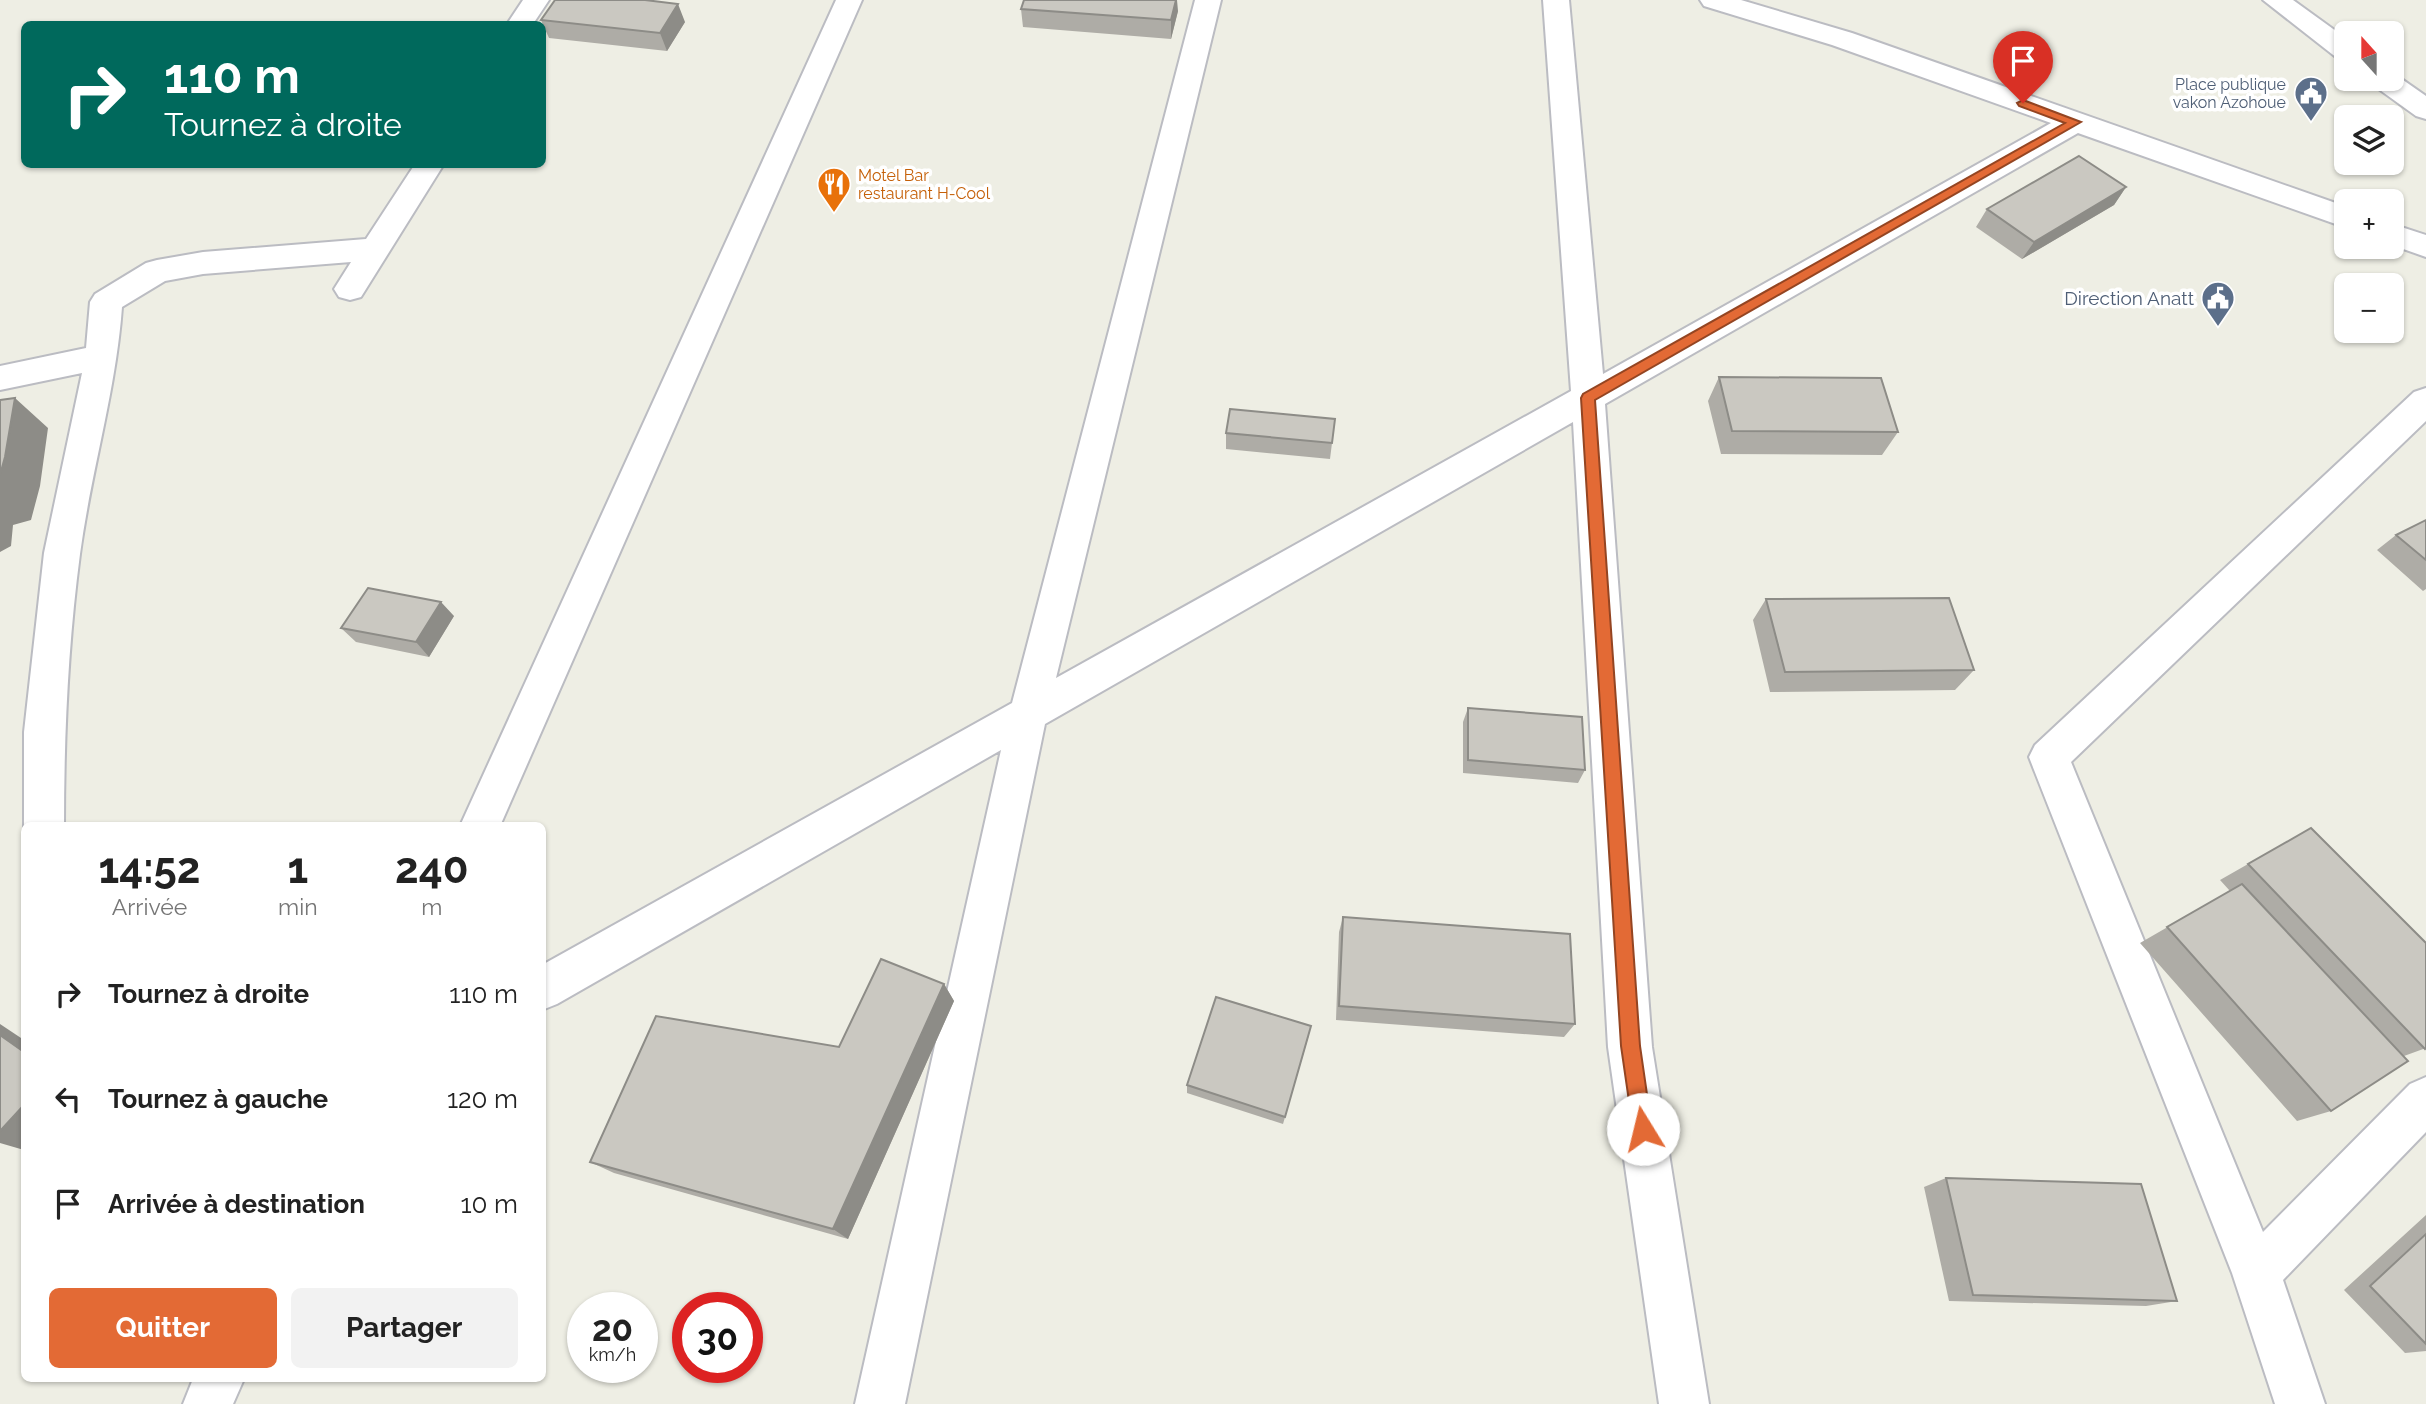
<!DOCTYPE html>
<html lang="fr">
<meta charset="utf-8">
<style>
:root{--surface:#fff;--page:#f2f2f2;--text:#222;--muted:#767676;--accent:#e36a35}
body{margin:0;font-family:Raleway,sans-serif;background:var(--page);color:var(--text);height:100vh;display:flex;flex-direction:column;font-size:26px;white-space:nowrap}
*{box-sizing:border-box;margin:0}
p{font-size:23px;color:var(--muted)}
.icon{flex:none;width:38px;height:38px;fill:none;stroke:currentColor;stroke-width:2;stroke-linecap:round;stroke-linejoin:round}
.map{position:relative;flex:1;overflow:hidden}
.panel{position:absolute;left:21px;top:822px;width:525px;height:560px;display:flex;flex-direction:column;background:var(--surface);border-radius:10px;box-shadow:0 2px 5px #0004}
.panel>*{flex:none}
.guide{position:absolute;left:21px;top:21px;width:525px;height:147px;border-radius:10px;box-shadow:0 2px 5px #0004;background:#00695c;color:#fff;overflow:hidden}
.needle{width:46px;rotate:339deg}
.controls{position:absolute;left:2334px;top:21px;display:grid;gap:14px}
.controls a{display:grid;place-items:center;width:70px;height:70px;border-radius:10px;background:var(--surface);box-shadow:0 2px 5px #0004;font-size:35px}
.speed{position:absolute;left:567px;top:1292px;display:flex;gap:14px;font-size:35px;font-weight:700;text-align:center}
.speed>*{display:grid;place-content:center;width:91px;height:91px;border-radius:50%;background:var(--surface);box-shadow:0 2px 5px #0004;line-height:1}
.speed small{font-size:18px;font-weight:400}
.speed .limit{border:10px solid #d22;background:#fff;color:#111}
.pin{position:absolute;display:grid;place-items:center;width:60px;height:60px;color:#fff;margin:-72px -30px;border-radius:50% 50% 50% 0;rotate:-45deg;box-shadow:0 0 7px #0007}
.pin .icon{rotate:45deg}
.me{position:absolute;width:77px;margin:-38px;rotate:351deg;stroke-linejoin:round;filter:drop-shadow(0 0 5px #0008)}
.turn{display:flex;align-items:center;gap:24px;height:147px;padding:0 28px;font-size:32px}
.turn .icon{width:91px;height:91px;stroke-width:2.5}
.turn b{display:block;font-size:49px;line-height:60px}
.eta{display:flex;justify-content:space-evenly;align-items:center;height:119px;text-align:center}
.eta b{font-size:42px;font-weight:700;line-height:49px}
.primary-button{display:flex;gap:14px;margin-top:auto;padding:14px 28px}
.primary-button a{flex:1;height:80px;border-radius:10px;background:var(--accent);color:#fff;font-size:28px;font-weight:700;line-height:80px;text-align:center}
.primary-button a+a{background:var(--page);color:var(--text)}
ul{padding:0;list-style:none}
li{display:flex;align-items:center;gap:21px;height:105px;padding:0 28px}
li div{flex:1}
li b{display:block;font-size:26px}
li em{font-style:normal}
.map>svg:first-child{display:block}
.lines{fill:none;stroke-linecap:round;stroke-linejoin:round}
.minor-casing{stroke:#bbbcc2;stroke-width:4}
.minor{fill:#fff;fill-rule:evenodd}
.wall{fill:#aeaca6}
.shaded-wall{fill:#8d8c87}
.building{fill:#cac8c1;stroke:#8d8c87;stroke-width:2}
.route{fill:#e36a35;stroke:#944522;stroke-width:2}
.labels{text-anchor:middle;dominant-baseline:central;stroke-width:7;stroke-linejoin:round;paint-order:stroke}
.far-service-label{font-size:16px;fill:#4e5e75;stroke:#fff;text-anchor:end}
.far-food-label{font-size:16px;fill:#c56008;stroke:#fff;text-anchor:start}
.service-label{font-size:19px;fill:#4e5e75;stroke:#fff;text-anchor:end}
</style>
<div class="map">
<svg width="2426" height="1404" viewBox="0 0 2426 1404">
<rect width="100%" height="100%" fill="#eeeee4"/>
<g class="lines">
<defs>
<path id="minor" d="M523,0h26l-16,24h-26z
M836,0h26l-362,826h-40z
M1195,0h26l-165,678 515,-287 -28,-391h26l34,374 448,-251 -219,-78 -128,-39 -4,-6h41l111,33 495,174v21l-269,-95 -473,271 47,643 57,357h-50l-51,-357 -35,-625 -528,302 -140,680h-50l146,-654 -444,254 -15,6v-45l470,-262z
M2263,0h30l54,39v21l-10,-2z
M2393,73l33,23v23l-10,-3 -43,-31 -4,-6h23z
M415,164h29l-83,133 -11,3 -11,-3 -5,-8 17,-27 -148,12 -38,7 -43,26c-6,84 -31,164 -42,247 -12,91 -16,181 -16,272l-40,2v-96l20,-179 38,-180 -82,17v-24l86,-18 4,-46 5,-8 51,-31 11,-3 46,-8 163,-13z
M2392,224l34,11v22l-34,-12z
M2426,388v33l-355,341 192,470 147,-148 16,-7v55l-143,148 42,124h-50l-43,-131 -203,-516 6,-12 379,-353z
M193,1379h51l-11,25h-50z"/>
</defs>
<use href="#minor" class="minor-casing"/>
<use href="#minor" class="minor"/>
</g>
<path class="wall" d="M1021,9l157,2 -7,28 -148,-12z
M541,20l144,2 -18,29 -118,-13z
M2126,187l-12,18 -92,54 -46,-32 11,-18z
M1719,377l179,55 -16,23 -161,-1 -13,-53z
M1335,419l-5,40 -104,-10v-16z
M2426,520v69l-3,2 -46,-41 19,-15z
M1766,599l208,71 -19,20 -185,2 -17,-72z
M454,616l-25,41 -73,-15 -15,-14z
M1468,708l117,62 -7,13 -115,-10v-51z
M2311,828l115,220 -22,8 -73,55 -34,10 -157,-178 90,-52 -10,-11z
M1343,917l232,107 -11,13 -228,-17 3,-88z
M944,984l10,17 -106,238 -234,-66 -24,-11 249,-115z
M1309,1035l-26,89 -96,-31v-8z
M1946,1178l231,123 -31,5 -197,-5 -25,-114z
M2426,1215v136l-21,2 -61,-63z"/>
<path class="shaded-wall" d="M1176,0h1l1,11 -7,28v-19z
M678,4l7,18 -18,29 -7,-18z
M2126,187l-12,18 -92,54 12,-17z
M15,398l33,30 -8,58 -9,34 -18,5 -2,21 -11,6v-77z
M441,602l13,14 -25,41 -13,-15z
M944,984l10,17 -106,238 -15,-10z
M0,1024l24,16v12l-24,-17z
M24,1105v45l-24,-7v-12z"/>
<path class="building" d="M555,0h90l33,4 -18,29 -119,-13z
M1024,0h152l-5,20 -150,-11z
M2079,156l47,31 -92,55 -47,-33z
M1719,377l162,1 17,54 -166,-1z
M15,398l-10,59 -5,18v-75z
M1230,409l105,10 -3,24 -106,-10z
M2426,520v40l-30,-25z
M368,588l73,14 -25,40 -75,-14z
M1949,598l25,72 -189,2 -19,-73z
M1468,708l114,9 3,53 -117,-10z
M2311,828l115,115v105l-1,1 -177,-185z
M2242,884l166,177 -77,50 -164,-184z
M1343,917l227,17 5,90 -236,-18z
M881,959l63,25 -111,245 -243,-67 66,-146 183,31z
M1216,997l95,29 -26,91 -98,-32z
M0,1035l24,17v53l-24,26z
M1946,1178l195,6 36,117 -204,-6z
M2426,1234v110l-56,-58z"/>
<path class="route" d="M2023,100l58,22 -486,278 45,646 12,83 -2,7 -7,3 -7,-3 -3,-7 -12,-83 -40,-648 2,-4 482,-271 -46,-17 -2,-3z"/>
<defs>
<symbol id="civic-pin" viewBox="-11 -11 22 30"><path d="M0 17L-7.5 6A9.5 9.5 0 1 1 7.5 6Z" fill="#5c6f8a" stroke="#fff"/><path d="M-.6-6.5H3V-4.5H.6V-3L4-1V1h2V6H-6V1h2V-1L-.6-3ZM-1.2 2.5V6h2.4V2.5Z" fill="#fff"/></symbol>
<symbol id="restaurant-pin" viewBox="-11 -11 22 30"><path d="M0 17L-7.5 6A9.5 9.5 0 1 1 7.5 6Z" fill="#e8710a" stroke="#fff"/><path d="M-5-6h1v4h1v-4h1v4h1v-4h1v5L-1.5 .5V6h-2V.5L-5-1ZM5-6V6H3V1.5H1.5Q1.5-4 5-6Z" fill="#fff"/></symbol>
</defs>
<g fill-rule="evenodd">
<use href="#civic-pin" x="2292" y="74" width="38" height="52"/>
<use href="#restaurant-pin" x="815" y="165" width="38" height="52"/>
<use href="#civic-pin" x="2199" y="279" width="38" height="52"/>
</g>
<g class="labels">
<g class="far-service-label">
<text x="2286" y="84">Place publique<tspan x="2286" dy="18">vakon Azohoue</tspan></text>
</g>
<g class="far-food-label">
<text x="858" y="175">Motel Bar<tspan x="858" dy="18">restaurant H-Cool</tspan></text>
</g>
<g class="service-label">
<text x="2194" y="298">Direction Anatt</text>
</g>
</g>
</svg>
<div class="controls">
<a><svg class="needle" viewBox="-14 -14 28 28"><path d="M0-13l5 13h-10z" fill="#e53935"/><path d="M0 13l5-13h-10z" fill="#767676"/></svg></a>
<a><svg class="icon" aria-label="layers" viewBox="0 0 24 24"><path d="M12 4l9 5-9 5-9-5zM3 14l9 5 9-5"/></svg></a>
<a>+</a>
<a>−</a>
</div>
<div class="speed"><div>20<small>km/h</small></div><div class="limit">30</div></div>
<div class="pin" style="left:2023px;top:103px;background:#d93025"><svg class="icon" aria-label="arrive" viewBox="0 0 24 24"><path d="M6 21V4h12l-3 4 3 4H6"/></svg></div>
<svg class="me" style="left:1643px;top:1129px" viewBox="-20 -20 40 40"><circle r="19" fill="#fff"/><path d="M0-13L10 11 0 6-10 11z" fill="#e36a35"/></svg>
<div class="guide">
<div class="turn"><svg class="icon" aria-label="right" viewBox="0 0 24 24"><path d="M7 20v-9h11M14 6l5 5-5 5"/></svg><div><b>110 m</b>Tournez à droite</div></div>
</div>
<section class="panel">
<div class="eta">
<div><b>14:52</b><p>Arrivée</p></div>
<div><b>1</b><p>min</p></div>
<div><b>240</b><p>m</p></div>
</div>
<ul>
<li><svg class="icon" aria-label="right" viewBox="0 0 24 24"><path d="M7 20v-9h11M14 6l5 5-5 5"/></svg><div><b>Tournez à droite</b></div><em>110 m</em></li>
<li><svg class="icon" aria-label="left" viewBox="0 0 24 24"><path d="M17 20v-9H6M10 6l-5 5 5 5"/></svg><div><b>Tournez à gauche</b></div><em>120 m</em></li>
<li><svg class="icon" aria-label="arrive" viewBox="0 0 24 24"><path d="M6 21V4h12l-3 4 3 4H6"/></svg><div><b>Arrivée à destination</b></div><em>10 m</em></li>
</ul>
<div class="primary-button"><a>Quitter</a><a>Partager</a></div>
</section>
</div>
